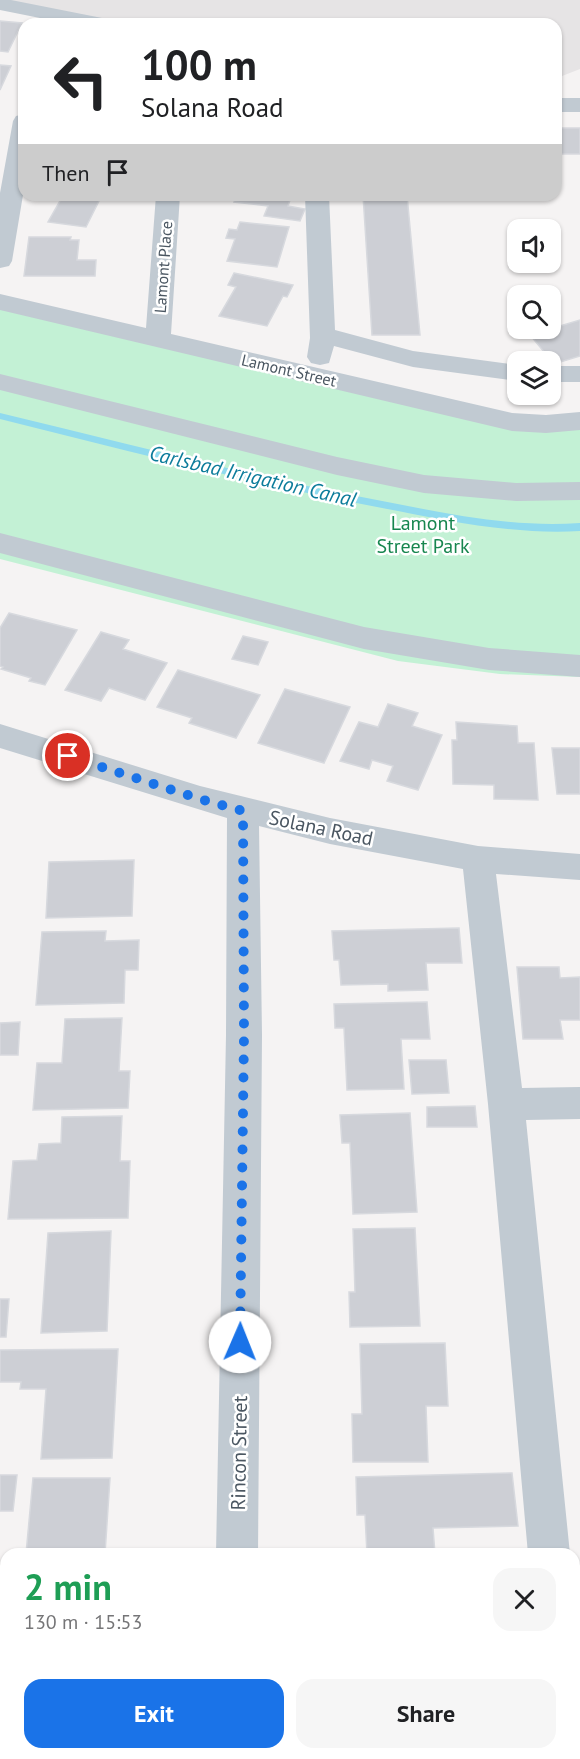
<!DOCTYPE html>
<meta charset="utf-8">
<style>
:root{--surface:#fff;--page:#f6f6f6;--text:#202124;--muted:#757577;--accent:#1a73e8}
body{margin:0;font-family:"PT Sans",sans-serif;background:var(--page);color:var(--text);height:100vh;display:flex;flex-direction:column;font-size:22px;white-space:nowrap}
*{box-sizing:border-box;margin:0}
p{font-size:20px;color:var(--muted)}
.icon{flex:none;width:33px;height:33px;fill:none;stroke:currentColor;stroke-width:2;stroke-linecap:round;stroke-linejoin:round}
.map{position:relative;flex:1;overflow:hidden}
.details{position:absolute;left:0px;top:1548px;width:580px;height:212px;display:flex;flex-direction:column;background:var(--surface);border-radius:18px 18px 0 0;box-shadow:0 2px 4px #0004}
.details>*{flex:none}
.top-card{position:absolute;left:18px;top:18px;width:544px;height:183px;border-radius:18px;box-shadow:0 2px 4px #0004;background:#fff;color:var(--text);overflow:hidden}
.controls{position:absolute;left:507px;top:219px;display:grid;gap:12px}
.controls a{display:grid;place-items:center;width:54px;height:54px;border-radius:12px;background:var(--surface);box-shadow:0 2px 4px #0004;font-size:30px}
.pin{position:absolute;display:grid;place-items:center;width:51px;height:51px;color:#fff;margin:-26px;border:3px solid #fff;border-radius:50%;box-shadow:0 2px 6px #0007}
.me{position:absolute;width:66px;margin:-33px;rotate:1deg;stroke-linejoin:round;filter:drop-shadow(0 0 4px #0008)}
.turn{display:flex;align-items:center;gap:21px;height:126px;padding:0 24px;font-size:27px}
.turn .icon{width:78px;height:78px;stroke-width:2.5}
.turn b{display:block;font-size:42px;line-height:51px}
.then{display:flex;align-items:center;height:57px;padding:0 24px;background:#0003;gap:12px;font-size:22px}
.round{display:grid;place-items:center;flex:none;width:63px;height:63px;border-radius:18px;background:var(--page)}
.overview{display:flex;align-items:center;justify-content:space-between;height:102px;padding:0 24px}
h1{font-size:36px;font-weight:700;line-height:45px;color:#1e9e55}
.primary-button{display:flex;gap:12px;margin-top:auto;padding:12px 24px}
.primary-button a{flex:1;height:69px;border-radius:18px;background:var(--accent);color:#fff;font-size:24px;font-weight:700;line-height:69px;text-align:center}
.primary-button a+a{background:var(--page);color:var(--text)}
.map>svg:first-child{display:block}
.education{fill:#e6e4e5}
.green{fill:#c3f1d5}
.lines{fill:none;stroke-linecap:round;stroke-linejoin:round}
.stream{fill:#90daee;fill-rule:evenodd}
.building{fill:#cdcfd5;stroke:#d7d9de;stroke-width:1.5}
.minor{fill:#c1cad2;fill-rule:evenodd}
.route{stroke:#1a73e8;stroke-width:10;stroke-dasharray:0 18}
.labels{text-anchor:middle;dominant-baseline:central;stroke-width:5;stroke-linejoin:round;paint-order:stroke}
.far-street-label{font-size:16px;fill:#4a5661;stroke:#fff}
.park-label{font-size:20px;fill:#17864f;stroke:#fff}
.street-label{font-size:20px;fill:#4a5661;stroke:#fff}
.water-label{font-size:21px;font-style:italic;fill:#0c7c9b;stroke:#fff}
</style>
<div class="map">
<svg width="580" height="1759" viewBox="0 0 580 1759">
<rect width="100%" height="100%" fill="#f5f3f3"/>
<path class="education" d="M0,0h580v69l-23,9 -1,-54h-454z"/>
<path class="green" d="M0,302l460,109 120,10v256l-80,-3 -102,-13 -398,-102z"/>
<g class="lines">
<path class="stream" d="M0,413c125,30 250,63 377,87 67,13 134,28 203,23v8c-69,4 -136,-11 -203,-24 -127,-24 -252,-57 -377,-88z"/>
</g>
<path class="building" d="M0,21l22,2 -14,29 -8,-1z
M0,65l11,1 -11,24z
M556,128h24v26h-24z
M46,195h56l-16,32 -38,-5 13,-23z
M237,195h36l-1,3 18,2 -2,6 17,3 -5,12 -36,-5 4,-10 -34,-4z
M363,195h44l13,140h-48z
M240,222l49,5 -12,40 -50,-6 8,-22 -9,-1 3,-9 8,1z
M29,237h42l-1,3h9l-2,20h19l-1,16h-71z
M234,273l59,12 -6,12 -4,-1 -16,30 -48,-10 17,-29 -8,-2z
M580,320v36l-26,8 -24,-29z
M9,613l68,17 -32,55 -16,-4 2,-3 -30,-9 2,-2 -3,-1v-38z
M101,632l28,8 -6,9 44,14 -22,37 -36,-12 -8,13 -36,-11z
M243,636l25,6 -10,23 -26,-6z
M178,670l82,25 -24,43 -47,-15 3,-5 -35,-11z
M285,689l65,18 -26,56 -66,-20z
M388,704l30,9 -6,13 30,9 -24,55 -31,-9 6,-15 -21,-6 -3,9 -29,-8 19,-39 19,5z
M456,722l61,4 1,17h16l4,57 -44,-1v-14l-41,-1 -1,-44h5z
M552,748h28v46h-23z
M134,860l-2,56 -86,2 3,-56z
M459,928l3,35h-36l2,27 -40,1v-7l-47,1 -2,-25h-5l-2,-29z
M106,931l-1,10 34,-1 -1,30h-13l-1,33 -88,2 6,-73z
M517,967h42l1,11 20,-1v43h-20l3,19h-40z
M427,1002l3,37h-29l3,50 -57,1 -3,-62h-9l-1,-24z
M122,1018l-3,53h11l-2,37 -95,2 4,-47h25l3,-44z
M20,1022l-2,33h-18v-32z
M409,1060h37l3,33 -37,1z
M475,1106l2,21h-50v-20z
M410,1113l7,99 -64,2 -3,-71h-8l-2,-28z
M122,1116l-2,45h10l-2,57 -120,1 5,-58 24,-1 2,-16 22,-1 1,-26z
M415,1228l5,98 -70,1 -1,-35h6l-2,-63z
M111,1231l-4,100 -66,2 7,-100z
M0,1299h9l-3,38h-6z
M445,1343l3,63h-22l2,56h-75l-1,-48h10l-2,-70z
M118,1349l-6,109 -71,1 5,-70h-26l1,-7h-21v-32z
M512,1473l6,53 -85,2 2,26h-68l-2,-39h-8l-1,-38z
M0,1475h17l-4,36h-13z
M33,1478h77l-5,76h-79z
M0,1677h6v77h39h-45z
M373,1754h72l1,5h-72z"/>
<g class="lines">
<path class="minor" d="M0,0h11l91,18 7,2 3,4h-42l-70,-14z
M556,98h24v14h-24z
M24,114v75l-12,72 -3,5 -9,2v-75l13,-72 3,-5z
M156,195h24l-9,139 341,79 34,2 34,-3v18l-34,3 -34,-2 -512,-121v-16l146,34z
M305,195h24l6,135 78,21 105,14v16l-105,-14 -79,-21 -5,17 -9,2 -9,-2 -4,-6 3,-19z
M550,366h30v16h-30z
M0,374l337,83 87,18 92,8 64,-1v18l-64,1 -92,-8 -87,-18 -337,-85z
M0,533l364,94 125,21 91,7v22l-91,-7 -125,-21 -364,-96z
M0,724l200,62 130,32 148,28 102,8v26l-84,-6 26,214 58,-1v32l-54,1 44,434h-42l-40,-450 -25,-235 -133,-25 -71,-18 3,209 -4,519h-42l10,-519 1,-217 -227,-70z
M574,1734l6,2v23h-34v-5h28z
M212,1754h45l1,5h-46z"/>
</g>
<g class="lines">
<path class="route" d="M68,756l132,43 43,12 1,224 -4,307"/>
</g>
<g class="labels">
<g class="far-street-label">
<text transform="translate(163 267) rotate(-86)">Lamont Place</text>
<text transform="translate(289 370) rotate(13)">Lamont Street</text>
</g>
<g class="park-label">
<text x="423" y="523">Lamont<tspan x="423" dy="23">Street Park</tspan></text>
</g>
<g class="street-label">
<text transform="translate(321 828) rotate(12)">Solana Road</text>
<text transform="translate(239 1453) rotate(-89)">Rincon Street</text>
</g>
<g class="water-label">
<text transform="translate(253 476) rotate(13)">Carlsbad Irrigation Canal</text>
</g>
</g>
</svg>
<div class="controls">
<a><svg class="icon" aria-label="sound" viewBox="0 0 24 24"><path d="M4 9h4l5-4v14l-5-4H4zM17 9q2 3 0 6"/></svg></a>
<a><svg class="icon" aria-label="search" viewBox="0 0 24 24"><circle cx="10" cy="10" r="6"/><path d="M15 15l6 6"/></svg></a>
<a><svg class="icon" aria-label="layers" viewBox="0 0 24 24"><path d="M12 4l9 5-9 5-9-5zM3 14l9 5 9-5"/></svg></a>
</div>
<div class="pin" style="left:68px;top:756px;background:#d93025"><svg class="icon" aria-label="arrive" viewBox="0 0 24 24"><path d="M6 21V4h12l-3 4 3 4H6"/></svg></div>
<svg class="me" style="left:240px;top:1342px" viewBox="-20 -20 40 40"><circle r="19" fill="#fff"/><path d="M0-13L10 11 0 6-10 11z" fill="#1a73e8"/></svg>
<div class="top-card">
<div class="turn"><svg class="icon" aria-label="left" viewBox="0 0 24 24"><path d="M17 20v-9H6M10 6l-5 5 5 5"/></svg><div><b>100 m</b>Solana Road</div></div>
<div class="then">Then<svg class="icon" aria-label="arrive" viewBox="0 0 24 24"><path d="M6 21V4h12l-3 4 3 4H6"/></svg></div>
</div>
<section class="details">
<div class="overview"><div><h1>2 min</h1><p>130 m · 15:53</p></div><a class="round"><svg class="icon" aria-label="close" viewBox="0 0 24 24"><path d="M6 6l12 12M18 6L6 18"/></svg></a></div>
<div class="primary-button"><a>Exit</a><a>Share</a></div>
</section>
</div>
